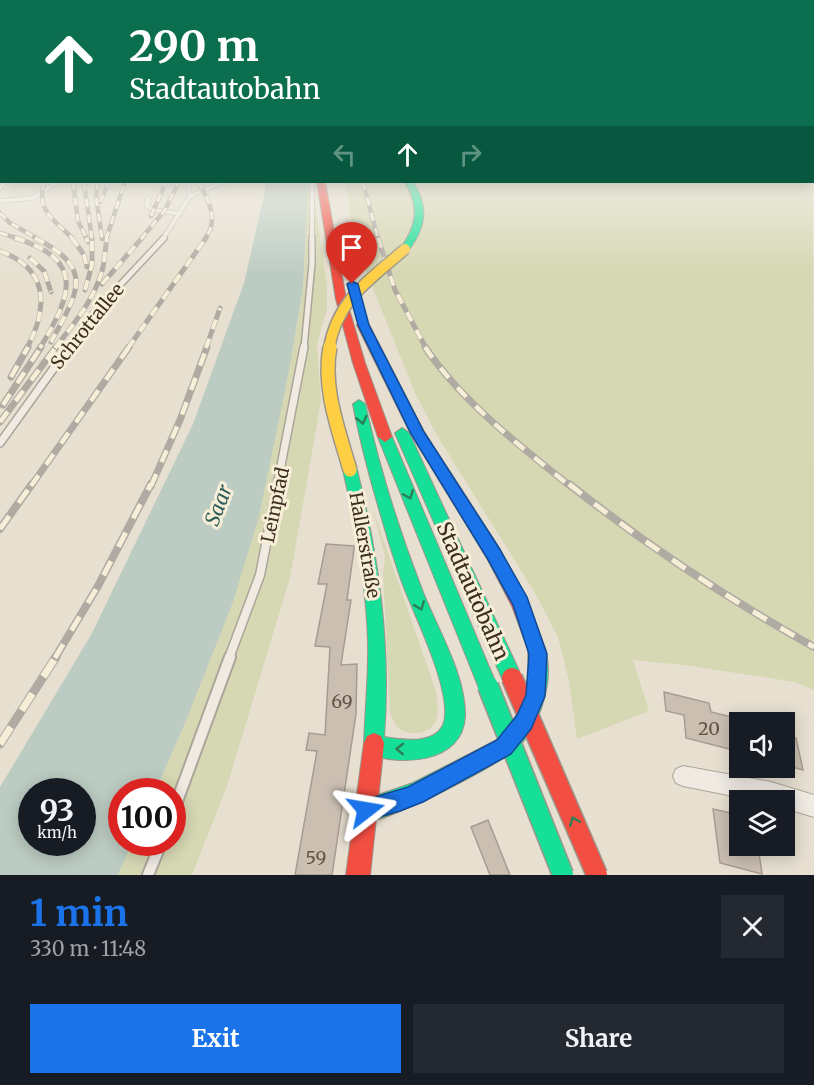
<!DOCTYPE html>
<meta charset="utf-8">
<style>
:root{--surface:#171b24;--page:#242831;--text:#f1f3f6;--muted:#9ea1a6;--accent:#1a73e8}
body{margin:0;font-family:Merriweather,serif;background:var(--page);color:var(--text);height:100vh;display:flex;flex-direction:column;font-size:22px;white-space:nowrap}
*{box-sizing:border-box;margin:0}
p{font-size:20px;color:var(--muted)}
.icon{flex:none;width:33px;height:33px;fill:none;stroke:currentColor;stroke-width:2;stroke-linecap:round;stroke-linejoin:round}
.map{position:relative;height:875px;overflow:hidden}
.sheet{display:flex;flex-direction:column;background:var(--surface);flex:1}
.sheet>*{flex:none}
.top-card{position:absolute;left:0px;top:0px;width:814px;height:183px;box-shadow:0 3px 15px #0003;background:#0b6e4f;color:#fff;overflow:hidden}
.buttons{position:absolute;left:729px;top:712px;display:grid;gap:12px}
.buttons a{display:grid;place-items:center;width:66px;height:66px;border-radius:0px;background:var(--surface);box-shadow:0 3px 15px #0003;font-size:30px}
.speed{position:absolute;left:18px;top:778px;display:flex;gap:12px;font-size:30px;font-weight:700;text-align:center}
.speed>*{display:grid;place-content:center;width:78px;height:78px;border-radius:50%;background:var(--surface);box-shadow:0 3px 15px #0003;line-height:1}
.speed small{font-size:15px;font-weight:400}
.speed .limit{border:9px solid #d22;background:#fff;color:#111}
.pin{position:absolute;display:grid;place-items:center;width:51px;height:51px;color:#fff;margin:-62px -26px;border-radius:50% 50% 50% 0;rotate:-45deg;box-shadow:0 0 6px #0007}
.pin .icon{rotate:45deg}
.me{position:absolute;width:66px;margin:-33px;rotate:76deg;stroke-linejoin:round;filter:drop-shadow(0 0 4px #0008)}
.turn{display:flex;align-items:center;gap:21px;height:126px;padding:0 30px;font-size:27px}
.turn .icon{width:78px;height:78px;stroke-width:2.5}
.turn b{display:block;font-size:42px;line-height:51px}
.lanes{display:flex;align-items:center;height:57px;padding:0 30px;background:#0003;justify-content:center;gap:30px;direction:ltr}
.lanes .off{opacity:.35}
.round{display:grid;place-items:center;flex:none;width:63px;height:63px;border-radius:0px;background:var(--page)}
.summary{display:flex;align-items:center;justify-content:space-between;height:102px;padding:0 30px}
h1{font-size:36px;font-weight:700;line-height:45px;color:var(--accent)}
.primary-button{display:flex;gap:12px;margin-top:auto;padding:12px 30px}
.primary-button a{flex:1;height:69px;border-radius:0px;background:var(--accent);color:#fff;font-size:24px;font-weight:700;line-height:69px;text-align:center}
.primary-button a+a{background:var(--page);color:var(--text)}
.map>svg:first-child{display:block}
.green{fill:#d6d7b3}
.water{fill:#bcccc2;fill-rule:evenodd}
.building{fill:#cbbfb2;stroke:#a89c90;stroke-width:1.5}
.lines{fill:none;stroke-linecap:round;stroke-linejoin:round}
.lane-far4-casing{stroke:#ada599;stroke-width:5}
.lane-far3-casing{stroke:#ada599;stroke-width:8}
.lane-far2-casing{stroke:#ada599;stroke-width:10}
.lane-far1-casing{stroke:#ada599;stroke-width:11}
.lane-casing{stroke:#ada599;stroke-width:14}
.street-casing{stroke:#ada599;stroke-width:2}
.fast-casing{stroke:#9c958a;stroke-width:2}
.jam-casing{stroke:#9c958a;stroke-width:2}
.lane-far4{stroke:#efebe3;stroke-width:4}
.lane-far3{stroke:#efebe3;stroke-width:5}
.lane-far2{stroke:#efebe3;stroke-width:7}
.lane-far1{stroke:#efebe3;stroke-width:8}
.lane{stroke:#efebe3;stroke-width:10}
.street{fill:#efebe3;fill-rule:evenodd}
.fast{fill:#16e098;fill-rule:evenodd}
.jam{fill:#f24e42;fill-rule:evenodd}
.rail-far4-casing{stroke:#afaaa2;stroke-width:4.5}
.rail-far3-casing{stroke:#afaaa2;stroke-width:5}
.rail-far2-casing{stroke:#afaaa2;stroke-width:7}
.rail-far1-casing{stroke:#afaaa2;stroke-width:8}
.rail-casing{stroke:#afaaa2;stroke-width:9}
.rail-far4{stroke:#f7eed8;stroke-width:3;stroke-dasharray:8;stroke-linecap:butt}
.rail-far3{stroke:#f7eed8;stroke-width:4;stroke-dasharray:10;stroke-linecap:butt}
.rail-far2{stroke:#f7eed8;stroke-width:4.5;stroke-dasharray:13;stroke-linecap:butt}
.rail-far1{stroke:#f7eed8;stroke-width:5;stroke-dasharray:16;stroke-linecap:butt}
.rail{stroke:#f7eed8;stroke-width:7;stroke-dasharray:20;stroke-linecap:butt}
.fast-bridge-casing{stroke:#9c958a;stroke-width:23;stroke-linecap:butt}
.slow-bridge-far1-casing{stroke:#9c958a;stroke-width:13;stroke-linecap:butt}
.slow-bridge-casing{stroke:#9c958a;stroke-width:16;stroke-linecap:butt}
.jam-bridge-casing{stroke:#9c958a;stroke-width:23;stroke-linecap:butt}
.fast-bridge{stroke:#16e098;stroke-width:20}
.slow-bridge-far1{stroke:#ffcf43;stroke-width:10}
.slow-bridge{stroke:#ffcf43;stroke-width:13}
.jam-bridge{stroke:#f24e42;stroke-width:20}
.oneway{stroke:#2b7e56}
.route{fill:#1a73e8;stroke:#114b97;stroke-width:1.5}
.labels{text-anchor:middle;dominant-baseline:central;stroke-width:6;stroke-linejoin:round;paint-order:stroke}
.street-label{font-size:18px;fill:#3d2e20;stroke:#f7eed8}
.near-number-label{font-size:18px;fill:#605244}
.water-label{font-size:20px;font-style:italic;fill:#2f5d5a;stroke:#f7eed8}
.near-street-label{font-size:21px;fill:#3d2e20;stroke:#f7eed8}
</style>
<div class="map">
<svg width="814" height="875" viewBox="0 0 814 875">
<rect width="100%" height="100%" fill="#e7e0d1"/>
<path class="green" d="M813,152l1,538 -19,-8 -111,-17 -51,-5 16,51 -72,28 -8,-58 -11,-44 -23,-44 -97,-156 -23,-44 -60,-149 -10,-62h468z
M308,182h4l15,103v26l-6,17 -4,17 4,56 -31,177 -63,208 -35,89h-74l14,-32h40v-51h-17l30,-69 103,-347 15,-88z
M372,507l64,184c1,10 4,24 -2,33 -8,12 -28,12 -38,2 -2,-3 -4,-10 -6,-13l-7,-139 2,-18z"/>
<path class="water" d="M263,182h45l-5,106 -15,88 -29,140 -26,86 -48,121 -30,69h-33v51h10l-14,32h-118v-88l91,-152 102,-211 51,-141 22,-96zM32,792h50v51h-50z"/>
<path class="building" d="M326,544l28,2v3l-7,51h4l-10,65 16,-1 -1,50 -24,161h-37l22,-124 -11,-1 3,-17 16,2 5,-88 -15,-1 12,-62h-9z
M664,692l45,11 2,9 21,5 5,34 -51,-13 -2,-23 -18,-4z
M784,735l12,3 7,32 -19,-5z
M713,809l27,6v31h18l4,28 -42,-11z
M488,820l22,55h-20l-19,-48z"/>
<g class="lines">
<defs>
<path id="lane-far4" d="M312,182v57
M190,196l34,-14
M148,198l-1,8 7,4 26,4
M0,201l33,-3 24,-16
M163,239l27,-43 -2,-14"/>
<path id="lane-far3" d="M68,348l23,-32 73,-78
M304,348l8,-84v-26"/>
<path id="lane-far2" d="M0,443l69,-96
M277,486l27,-139"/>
<path id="lane-far1" d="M229,658l31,-83 18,-91"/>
<path id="lane" d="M172,815l58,-158
M148,875l13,-32"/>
<path id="street" d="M683,766l88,16 43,13v22l-30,-9v-7h-26l-75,-15 -7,-3 -3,-7 3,-7z"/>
<path id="fast" d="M405,182h8c16,25 13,45 -5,69l-3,1 -5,-3c17,-23 20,-42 5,-67z
M359,400l6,4c14,62 33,124 56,183 14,38 45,87 44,129 -2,47 -64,51 -98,37l-3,-7c1,-35 5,-71 4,-106 -2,-58 -12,-114 -25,-170l2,-4h10l2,4c22,89 34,176 27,267 18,3 50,8 59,-12 12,-28 -27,-107 -38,-135 -6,-15 -10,-29 -15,-44 -14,-47 -28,-94 -37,-142z
M402,428l7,5 110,238 2,7 -2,7 -7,2 -7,-2 -110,-252z
M385,432l7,5 105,249 -2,7 -7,2 -7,-2 -103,-256z
M537,642l6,3c13,31 -2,78 -25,102 -15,16 -129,74 -151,74 -2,0 -7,-3 -9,-3l-3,-8 3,-8 55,-19 84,-43 17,-19 9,-18 6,-27 -1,-25 3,-6z"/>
<path id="jam" d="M317,182h8l21,117 19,64 27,74 -7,5 -7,-5 -25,-74 -17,-64z
M363,322l6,3 55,107 75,116 27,49 20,54 -3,6 -6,3 -6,-3 -19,-51 -25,-48 -76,-124 -54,-109z
M374,733l7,3 3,7 -14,132h-24l18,-132 3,-7z"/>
</defs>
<use href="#lane-far4" class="lane-far4-casing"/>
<use href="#lane-far3" class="lane-far3-casing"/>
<use href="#lane-far2" class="lane-far2-casing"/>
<use href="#lane-far1" class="lane-far1-casing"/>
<use href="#lane" class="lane-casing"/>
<use href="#street" class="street-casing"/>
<use href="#fast" class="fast-casing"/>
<use href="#jam" class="jam-casing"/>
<use href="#lane-far4" class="lane-far4"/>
<use href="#lane-far3" class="lane-far3"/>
<use href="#lane-far2" class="lane-far2"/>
<use href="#lane-far1" class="lane-far1"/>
<use href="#lane" class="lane"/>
<use href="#street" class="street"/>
<use href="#fast" class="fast"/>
<use href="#jam" class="jam"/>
<defs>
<path id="rail-far4" d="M44,182c-8,30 11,38 29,57
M73,182l5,39 9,18
M98,182l-2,14 6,43
M199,182c9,20 21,36 6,57
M363,182l15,57
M84,183l8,56
M0,189l5,-7
M100,202l9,-20
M0,213l10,10 28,16
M151,216l15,-34
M0,233l20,6
M106,239l19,-57
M141,239l24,-29 14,-28"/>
<path id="rail-far3" d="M15,238c72,22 56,58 25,110
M35,238c62,31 42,55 16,104
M72,238l12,17 3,12
M86,238l2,4
M378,238l17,52 31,58
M0,251c7,3 15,6 21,11 30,22 21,58 6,86
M30,258l14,13 7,21
M102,284l40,-46
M85,290l7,-25v-27
M55,348c18,-23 39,-48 47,-77 3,-10 3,-22 5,-33
M128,348l78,-110
M206,348l14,-40"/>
<path id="rail-far2" d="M425,347c37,55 94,98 145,139
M11,377l17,-30
M3,405l38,-58
M0,422l56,-75
M31,486l98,-139
M151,486l29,-66 27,-73"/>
<path id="rail-far1" d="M569,484c77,61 159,115 245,163
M0,529l32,-45
M55,658l43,-72 53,-102"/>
<path id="rail" d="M0,744l56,-87"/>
</defs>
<use href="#rail-far4" class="rail-far4-casing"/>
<use href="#rail-far3" class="rail-far3-casing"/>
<use href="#rail-far2" class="rail-far2-casing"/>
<use href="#rail-far1" class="rail-far1-casing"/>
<use href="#rail" class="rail-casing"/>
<use href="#rail-far4" class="rail-far4"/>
<use href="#rail-far3" class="rail-far3"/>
<use href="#rail-far2" class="rail-far2"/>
<use href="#rail-far1" class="rail-far1"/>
<use href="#rail" class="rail"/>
<defs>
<path id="fast-bridge" d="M488,686l75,189"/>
<path id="slow-bridge-far1" d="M329,348c9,-50 41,-68 76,-99"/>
<path id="slow-bridge" d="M330,347c-8,41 9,84 20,123"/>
<path id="jam-bridge" d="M512,678l85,197"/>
</defs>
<use href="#fast-bridge" class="fast-bridge-casing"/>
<use href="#slow-bridge-far1" class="slow-bridge-far1-casing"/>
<use href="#slow-bridge" class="slow-bridge-casing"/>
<use href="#jam-bridge" class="jam-bridge-casing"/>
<use href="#fast-bridge" class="fast-bridge"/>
<use href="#slow-bridge-far1" class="slow-bridge-far1"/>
<use href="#slow-bridge" class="slow-bridge"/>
<use href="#jam-bridge" class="jam-bridge"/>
</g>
<defs><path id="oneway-chevron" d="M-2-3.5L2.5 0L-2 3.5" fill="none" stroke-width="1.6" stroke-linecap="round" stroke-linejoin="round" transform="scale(1.5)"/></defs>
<g class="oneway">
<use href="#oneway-chevron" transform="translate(362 420) rotate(77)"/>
<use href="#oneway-chevron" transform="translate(409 495) rotate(68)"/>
<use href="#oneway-chevron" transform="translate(420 606) rotate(69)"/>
<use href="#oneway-chevron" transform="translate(400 749) rotate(-179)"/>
<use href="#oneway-chevron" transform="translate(574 821) rotate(-113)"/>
</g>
<linearGradient id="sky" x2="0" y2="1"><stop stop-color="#96bed9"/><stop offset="0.55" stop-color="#f4f1ea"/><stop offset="1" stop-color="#f4f1ea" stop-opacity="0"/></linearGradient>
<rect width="814" height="275" fill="url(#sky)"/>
<path class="route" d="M352,281l6,3 11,41 55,107 75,116 28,49 20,57 -2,42 -14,33 -20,25 -88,48 -23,9 -34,10 -8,-3 -3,-8 3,-8 50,-15 89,-47 20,-25 9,-20 3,-41 -16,-49 -26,-47 -76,-124 -53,-109 -11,-41z"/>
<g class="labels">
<g class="street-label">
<text transform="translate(87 326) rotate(-51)">Schrottallee</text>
<text transform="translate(275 505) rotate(-78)">Leinpfad</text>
<text transform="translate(365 545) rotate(80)">Hallerstraße</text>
</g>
<g class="near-number-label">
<text x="342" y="701">69</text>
<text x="709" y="728">20</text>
<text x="316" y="857">59</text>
</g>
<g class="water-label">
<text transform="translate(218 505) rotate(-69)">Saar</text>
</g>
<g class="near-street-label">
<text transform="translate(473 591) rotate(66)">Stadtautobahn</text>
</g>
</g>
</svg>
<div class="buttons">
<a><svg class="icon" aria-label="sound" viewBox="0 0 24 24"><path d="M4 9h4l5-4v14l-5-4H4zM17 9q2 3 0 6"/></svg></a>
<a><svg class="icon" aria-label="layers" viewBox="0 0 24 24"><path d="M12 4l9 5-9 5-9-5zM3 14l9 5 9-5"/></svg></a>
</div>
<div class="speed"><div>93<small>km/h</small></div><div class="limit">100</div></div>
<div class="pin" style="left:352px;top:284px;background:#d93025"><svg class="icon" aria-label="arrive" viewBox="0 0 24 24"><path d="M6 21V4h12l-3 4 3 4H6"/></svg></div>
<svg class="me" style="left:366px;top:810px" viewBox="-20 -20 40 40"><path d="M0-17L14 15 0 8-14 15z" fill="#1a73e8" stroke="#fff" stroke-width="4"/></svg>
<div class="top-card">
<div class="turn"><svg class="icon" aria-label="ahead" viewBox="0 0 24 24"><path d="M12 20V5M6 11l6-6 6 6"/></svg><div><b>290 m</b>Stadtautobahn</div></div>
<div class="lanes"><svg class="icon off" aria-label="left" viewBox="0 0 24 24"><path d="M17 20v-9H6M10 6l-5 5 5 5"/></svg><svg class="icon" aria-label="ahead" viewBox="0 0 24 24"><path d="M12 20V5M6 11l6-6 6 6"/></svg><svg class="icon off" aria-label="right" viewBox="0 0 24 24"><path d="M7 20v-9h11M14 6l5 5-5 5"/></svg></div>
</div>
</div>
<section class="sheet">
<div class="summary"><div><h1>1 min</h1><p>330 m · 11:48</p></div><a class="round"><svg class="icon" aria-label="close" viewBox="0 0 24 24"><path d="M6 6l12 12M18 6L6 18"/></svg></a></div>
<div class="primary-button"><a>Exit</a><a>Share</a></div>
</section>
